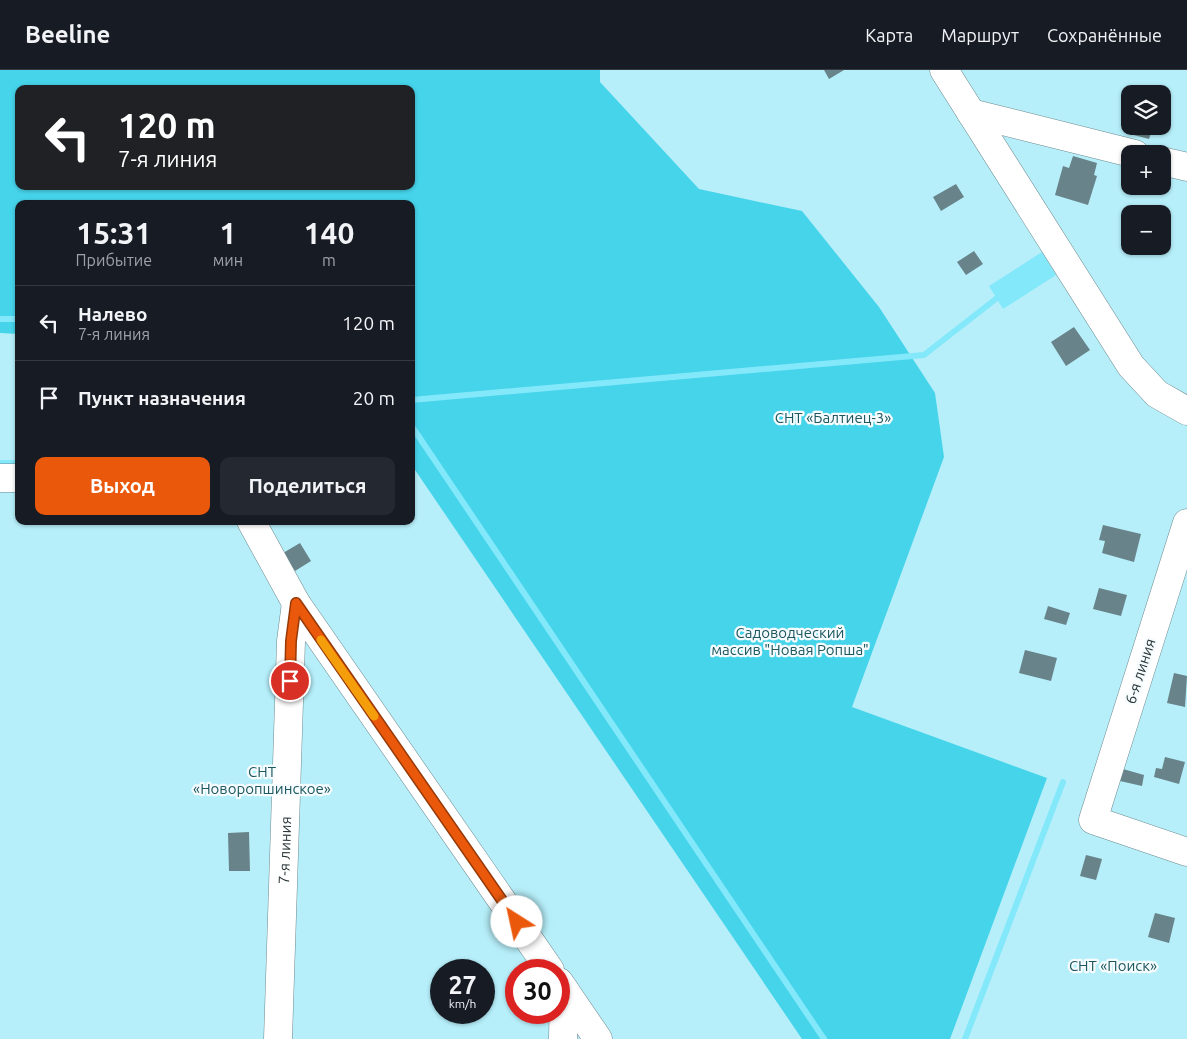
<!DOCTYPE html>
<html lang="ru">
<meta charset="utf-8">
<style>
:root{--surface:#171b24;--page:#242831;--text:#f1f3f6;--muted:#9ea1a6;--line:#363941;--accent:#ea580c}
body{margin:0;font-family:Ubuntu,sans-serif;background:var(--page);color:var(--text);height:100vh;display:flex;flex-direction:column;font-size:19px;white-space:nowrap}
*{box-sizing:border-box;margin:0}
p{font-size:16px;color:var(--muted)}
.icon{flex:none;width:28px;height:28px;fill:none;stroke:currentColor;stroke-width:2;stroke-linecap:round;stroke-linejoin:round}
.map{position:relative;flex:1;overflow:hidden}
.drawer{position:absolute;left:15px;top:130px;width:400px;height:325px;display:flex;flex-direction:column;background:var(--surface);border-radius:10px;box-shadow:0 1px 4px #0004}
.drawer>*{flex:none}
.top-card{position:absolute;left:15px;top:15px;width:400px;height:105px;border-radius:10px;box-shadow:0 1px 4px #0004;background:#202124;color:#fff;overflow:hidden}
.fabs{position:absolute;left:1121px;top:15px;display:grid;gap:10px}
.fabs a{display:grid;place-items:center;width:50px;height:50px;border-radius:10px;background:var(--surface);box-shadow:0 1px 4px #0004;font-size:25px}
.speed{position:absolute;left:430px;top:889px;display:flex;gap:10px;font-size:25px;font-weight:700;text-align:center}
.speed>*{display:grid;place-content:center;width:65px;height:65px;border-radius:50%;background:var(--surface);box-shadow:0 1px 4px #0004;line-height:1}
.speed small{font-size:12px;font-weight:400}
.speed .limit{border:8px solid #d22;background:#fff;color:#111}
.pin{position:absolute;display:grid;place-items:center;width:42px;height:42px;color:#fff;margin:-21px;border:2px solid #fff;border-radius:50%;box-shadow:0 1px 5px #0007}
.me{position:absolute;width:55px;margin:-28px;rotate:325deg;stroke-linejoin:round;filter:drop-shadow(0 0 4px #0008)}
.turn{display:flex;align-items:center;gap:18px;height:105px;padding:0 20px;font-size:22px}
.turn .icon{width:65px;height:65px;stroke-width:2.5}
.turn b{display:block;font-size:35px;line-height:42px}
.eta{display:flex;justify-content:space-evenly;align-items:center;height:85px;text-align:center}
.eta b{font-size:30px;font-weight:600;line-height:35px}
.cta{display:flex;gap:10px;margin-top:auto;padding:10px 20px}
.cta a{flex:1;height:58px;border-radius:10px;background:var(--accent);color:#fff;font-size:20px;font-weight:600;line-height:58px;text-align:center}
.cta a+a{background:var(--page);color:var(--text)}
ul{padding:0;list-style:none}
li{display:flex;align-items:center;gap:15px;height:75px;padding:0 20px;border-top:1px solid var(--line)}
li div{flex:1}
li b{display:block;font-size:19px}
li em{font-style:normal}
header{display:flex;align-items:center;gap:30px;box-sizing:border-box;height:70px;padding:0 25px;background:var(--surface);border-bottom:1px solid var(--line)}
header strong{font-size:24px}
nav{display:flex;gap:28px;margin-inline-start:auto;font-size:18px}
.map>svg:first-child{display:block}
.green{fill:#b6effa;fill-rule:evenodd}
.forest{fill:#46d4eb;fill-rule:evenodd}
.water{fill:#83e8fa}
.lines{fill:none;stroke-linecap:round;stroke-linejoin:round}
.stream{stroke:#83e8fa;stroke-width:6}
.building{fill:#688389}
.minor-casing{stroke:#6e8a8f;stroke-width:29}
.minor{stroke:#fff;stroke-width:28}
.route-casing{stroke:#983908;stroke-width:12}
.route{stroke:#ea580c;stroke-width:9}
.slow{stroke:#f59e0b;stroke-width:9}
.labels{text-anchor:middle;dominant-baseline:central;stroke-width:4.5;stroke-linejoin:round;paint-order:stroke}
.park-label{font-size:15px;fill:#1d5760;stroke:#f6fcfd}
.street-label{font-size:15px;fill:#2a3638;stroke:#f6fcfd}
</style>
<header>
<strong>Beeline</strong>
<nav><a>Карта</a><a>Маршрут</a><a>Сохранённые</a></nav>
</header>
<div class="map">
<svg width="1187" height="969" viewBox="0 0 1187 969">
<rect width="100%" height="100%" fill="#f6fcfd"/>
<path class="green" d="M0,0h1187v969h-1187zM19,19h392v97h-392zM1130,24h32v32h-32zM1130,84h32v32h-32zM19,134h392v317h-392zM1130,144h32v32h-32zM441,900h43v42h-43zM516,900h43v42h-43z"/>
<path class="forest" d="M0,0h600v12l99,107 103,22 77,96 56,86 9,64 -92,250 195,71 -97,261h-148l-391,-575v-260h-392v130l-19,-1zM19,19h392v97h-392z"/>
<path class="water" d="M1042,182l14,23 -53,34 -14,-23z"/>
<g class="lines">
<path class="stream" d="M0,249h19
M411,330l513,-45 73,-57
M411,355l413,614
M0,393h19
M965,969l98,-257"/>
</g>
<path class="building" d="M824,0h20l-15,9z
M1129,49l1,7h23l-4,13 -23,-6z
M1073,86l24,7 -3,12 3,1 -9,29 -33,-10 8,-29 6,2z
M956,114l8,13 -23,14 -8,-14z
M974,181l9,13 -17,11 -9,-13z
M1074,257l16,23 -24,16 -15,-24z
M1103,455l38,9 -7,28 -32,-9 3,-12 -6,-1z
M300,473l11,18 -16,10 -12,-18z
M1099,518l28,7 -6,21 -28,-7z
M1048,536l22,7 -4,12 -22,-6z
M1025,580l32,8 -6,23 -32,-8z
M1174,603l13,3 -2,31 -18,-4z
M1165,687l20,5 -6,22 -25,-7 2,-9 6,1z
M1123,699l21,6 -2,11 -22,-5z
M249,762l1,39h-21l-1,-38z
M1086,785l16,4 -6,21 -16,-4z
M1155,843l20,5 -6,25 -21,-6z"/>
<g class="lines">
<defs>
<g id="minor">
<path d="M944,0l187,296 26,28 30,17"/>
<path d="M971,43l164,41"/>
<path d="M1162,91l25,6"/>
<path d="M0,408h19"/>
<path d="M251,451l45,82 254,367"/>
<path d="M1187,453l-94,297 94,32"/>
<path d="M559,912l39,57"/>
<path id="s1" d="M278,969l13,-398 5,-38"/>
<path d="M563,969l1,-50"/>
</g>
</defs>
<use href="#minor" class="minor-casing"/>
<use href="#minor" class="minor"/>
</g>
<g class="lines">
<defs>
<path id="route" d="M290,611l1,-40 5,-38 221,319"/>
</defs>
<use href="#route" class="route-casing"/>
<use href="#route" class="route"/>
<path class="slow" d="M321,570l53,76"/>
</g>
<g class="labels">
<g class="park-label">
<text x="833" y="347">СНТ «Балтиец-3»</text>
<text x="790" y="562">Садоводческий<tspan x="790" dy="17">массив "Новая Ропша"</tspan></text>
<text x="262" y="701">СНТ<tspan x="262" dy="17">«Новоропшинское»</tspan></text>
<text x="1113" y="895">СНТ «Поиск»</text>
</g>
<g class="street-label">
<text transform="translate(1140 601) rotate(-72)">6-я линия</text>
<text stroke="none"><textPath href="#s1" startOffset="189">7-я линия</textPath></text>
</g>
</g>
</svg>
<div class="fabs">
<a><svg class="icon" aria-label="layers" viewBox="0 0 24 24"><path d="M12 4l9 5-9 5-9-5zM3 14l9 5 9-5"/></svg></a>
<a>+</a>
<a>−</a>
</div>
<div class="speed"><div>27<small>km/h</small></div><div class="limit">30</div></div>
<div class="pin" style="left:290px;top:611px;background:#d93025"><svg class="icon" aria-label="arrive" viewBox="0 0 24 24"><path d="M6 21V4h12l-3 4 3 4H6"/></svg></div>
<svg class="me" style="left:517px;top:852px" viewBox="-20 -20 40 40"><circle r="19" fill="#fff"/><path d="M0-13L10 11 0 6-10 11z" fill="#ea580c"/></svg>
<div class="top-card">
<div class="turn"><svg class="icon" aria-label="left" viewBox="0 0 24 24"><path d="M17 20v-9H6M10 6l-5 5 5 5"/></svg><div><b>120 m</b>7-я линия</div></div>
</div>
<section class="drawer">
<div class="eta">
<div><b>15:31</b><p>Прибытие</p></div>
<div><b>1</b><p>мин</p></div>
<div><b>140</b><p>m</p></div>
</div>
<ul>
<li><svg class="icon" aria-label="left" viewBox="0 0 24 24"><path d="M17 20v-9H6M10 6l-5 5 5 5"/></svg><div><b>Налево</b><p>7-я линия</p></div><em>120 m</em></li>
<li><svg class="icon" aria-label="arrive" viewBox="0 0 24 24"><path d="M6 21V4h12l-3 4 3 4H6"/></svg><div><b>Пункт назначения</b></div><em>20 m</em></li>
</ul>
<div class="cta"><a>Выход</a><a>Поделиться</a></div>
</section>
</div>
